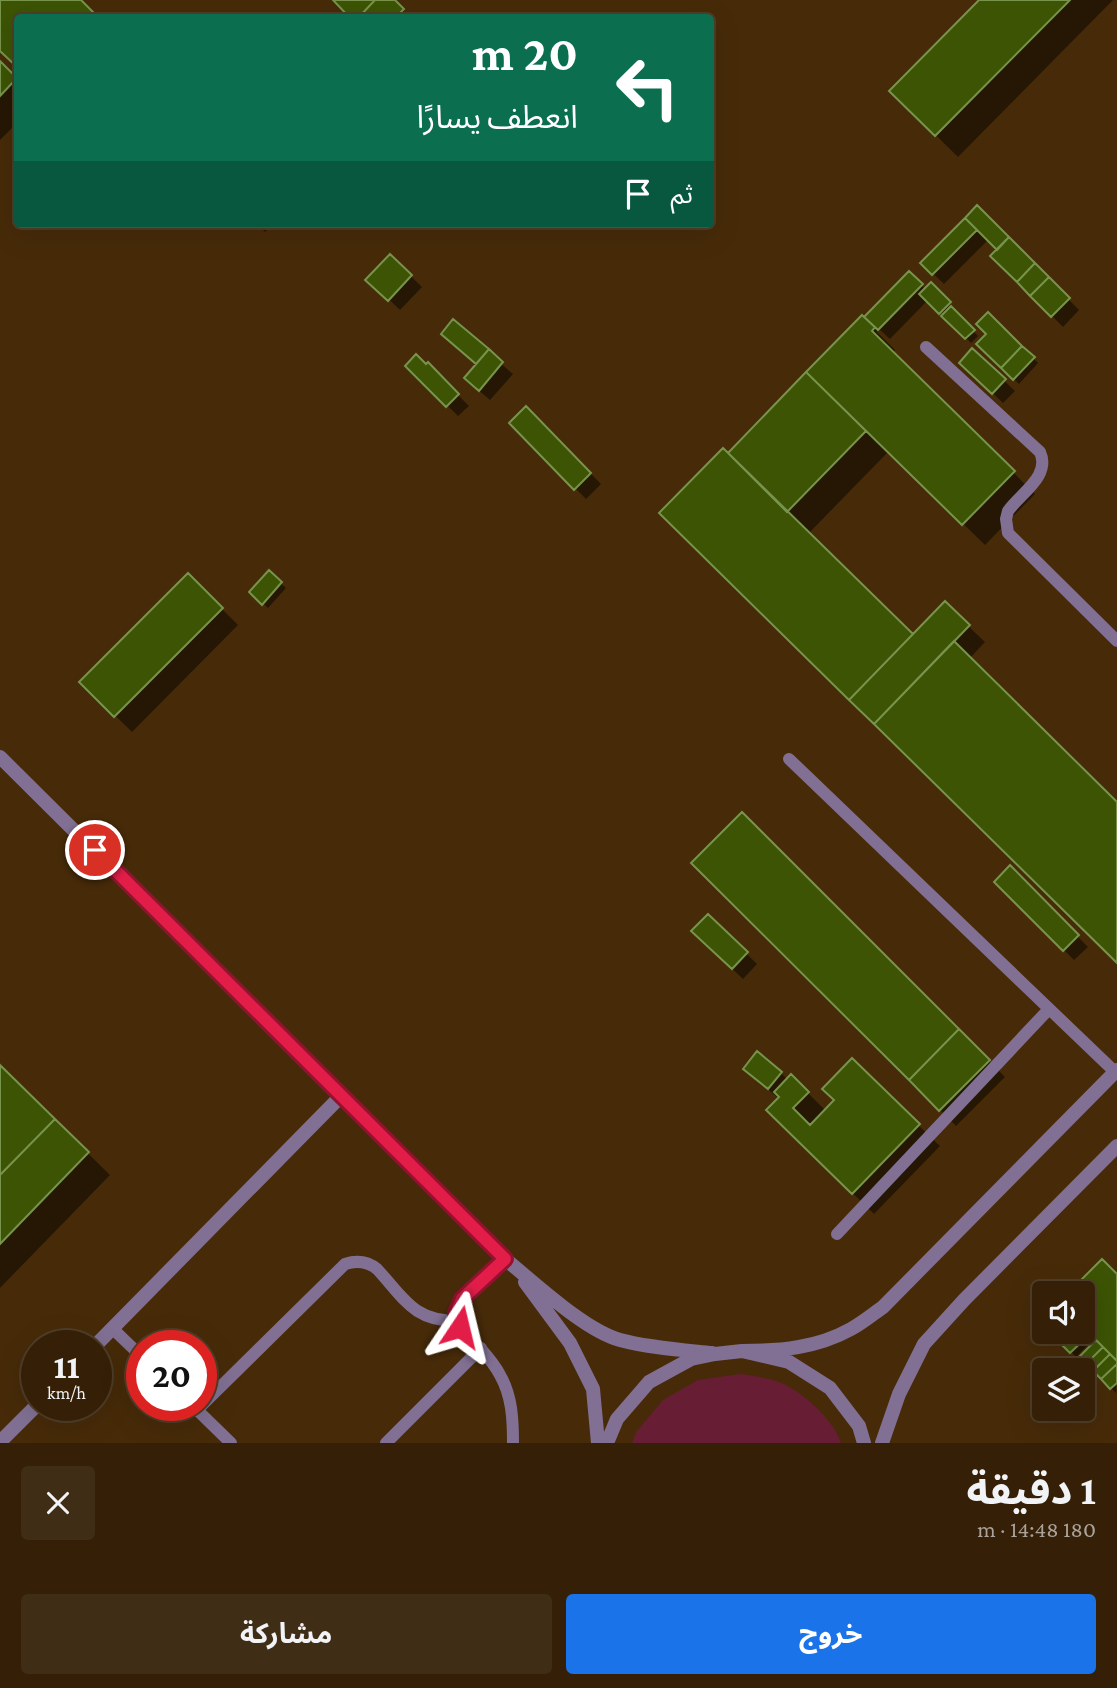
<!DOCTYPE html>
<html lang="ar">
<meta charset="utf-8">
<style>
:root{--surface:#352007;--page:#402d15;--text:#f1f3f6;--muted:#aaa39b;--line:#4f3e28;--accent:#1a73e8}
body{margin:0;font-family:"Crimson Pro","Noto Sans Arabic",serif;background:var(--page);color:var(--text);direction:rtl;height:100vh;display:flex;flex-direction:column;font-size:26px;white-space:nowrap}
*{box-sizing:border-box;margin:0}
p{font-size:23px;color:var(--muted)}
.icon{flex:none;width:38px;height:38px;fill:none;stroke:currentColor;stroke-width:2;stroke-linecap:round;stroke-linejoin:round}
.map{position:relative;height:1443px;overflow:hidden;direction:ltr}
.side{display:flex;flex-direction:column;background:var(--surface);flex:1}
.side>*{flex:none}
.hud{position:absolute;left:14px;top:14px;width:700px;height:214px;border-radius:7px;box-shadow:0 7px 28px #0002,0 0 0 2px var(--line);direction:rtl;background:#0b6e4f;color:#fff;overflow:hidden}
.fabs{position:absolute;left:1032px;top:1281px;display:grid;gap:14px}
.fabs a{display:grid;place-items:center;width:63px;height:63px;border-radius:7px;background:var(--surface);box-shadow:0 7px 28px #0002,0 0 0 2px var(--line);font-size:35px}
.speed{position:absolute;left:21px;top:1330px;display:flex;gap:14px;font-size:35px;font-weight:700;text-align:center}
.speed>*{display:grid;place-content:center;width:91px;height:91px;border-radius:50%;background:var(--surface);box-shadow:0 7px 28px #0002,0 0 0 2px var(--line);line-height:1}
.speed small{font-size:18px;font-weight:400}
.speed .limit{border:10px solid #d22;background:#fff;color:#111}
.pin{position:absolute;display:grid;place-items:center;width:60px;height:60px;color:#fff;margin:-30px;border:4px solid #fff;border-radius:50%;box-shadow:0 2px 7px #0007}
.me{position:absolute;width:77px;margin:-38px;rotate:10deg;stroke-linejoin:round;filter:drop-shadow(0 0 5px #0008)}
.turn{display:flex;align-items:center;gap:24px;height:147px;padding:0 21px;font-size:32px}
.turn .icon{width:91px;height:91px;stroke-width:2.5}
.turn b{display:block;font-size:49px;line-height:60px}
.then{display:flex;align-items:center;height:66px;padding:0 21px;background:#0003;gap:14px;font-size:26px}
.round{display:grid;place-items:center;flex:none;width:74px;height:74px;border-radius:7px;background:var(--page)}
.head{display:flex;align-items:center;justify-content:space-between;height:119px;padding:0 21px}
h1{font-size:42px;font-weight:700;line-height:52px}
.button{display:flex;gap:14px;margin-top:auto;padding:14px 21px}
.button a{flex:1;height:80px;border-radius:7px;background:var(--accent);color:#fff;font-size:28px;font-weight:700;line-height:80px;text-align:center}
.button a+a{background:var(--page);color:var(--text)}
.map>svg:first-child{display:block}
.green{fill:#671d33}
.shadow{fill:#0007}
.building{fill:#3c5404;stroke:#78934c;stroke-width:2}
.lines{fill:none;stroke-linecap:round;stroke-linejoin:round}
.service{stroke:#817093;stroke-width:12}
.minor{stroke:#817093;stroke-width:14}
.tertiary{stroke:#817093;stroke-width:14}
.route-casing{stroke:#92132f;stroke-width:18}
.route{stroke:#e11d48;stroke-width:12}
</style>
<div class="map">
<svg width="1117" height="1443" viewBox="0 0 1117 1443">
<rect width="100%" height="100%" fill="#472b09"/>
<path class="green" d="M741,1374c13,2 27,4 38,8 22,8 56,39 62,61h-209l5,-12 26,-31 35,-20z"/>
<path class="shadow" d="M336,0h56l18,18h-57z
M981,0h132l-155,157 -67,-66z
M0,64l18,17v41l-18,18z
M977,207l102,103 -16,17 -70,-71 6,-6 -10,-11 -45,45 -22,-21z
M257,224h16l-8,8z
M390,256l32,31 -22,23 -32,-31z
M909,273l16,16 6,-5 23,24 -2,2 26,26 -7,7 -43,-43 -38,39 -10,-9 -3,2 18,18 -2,3 142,141 -50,51 -96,-94 -81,83 105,103 32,-33 40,38 -16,17 148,145v157l-455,-448 66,-58 134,-138 3,2z
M988,314l50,49 -19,21 -41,-40 11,-10z
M453,322l60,52 -23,26 -13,-11 1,-24 -24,-20z
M973,351l42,40 -12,12 -42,-40z
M428,365l41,41 -11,10 -51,-50 19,1z
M526,408l75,76 -15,15 -75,-76z
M269,573l17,15 -18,20 -17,-16z
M188,575l50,50 -106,107 -51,-50z
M742,814l263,263 -49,49 -262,-263z
M1010,868l78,79 -14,13 -78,-78z
M708,916l49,48 -14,15 -39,-37z
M0,1067l110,108 -110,113z
M745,1069l36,4 7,7 3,-4 35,35 92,14 22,21 -66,68 -106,-104 11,-11z
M1102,1261l15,15 -1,117 -35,-36 18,-17 -3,-3 -20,20 -19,-20 5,-5h21v-3l8,8 2,-3 -10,-41h-13z"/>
<path class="building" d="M0,0h81l18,18h-81v50l-18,-17z
M333,0h42l-17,18h-8z
M375,0h20l9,9 -9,9h-37z
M979,0h91l-135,136 -46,-45z
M0,61l17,17 -17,18z
M977,205l32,32 -12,13 -32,-32z
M965,218l12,12 -45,45 -12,-12z
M1009,237l26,26 -18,19 -27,-26z
M390,254l22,21 -24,26 -23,-21z
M1035,263l14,14 -19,19 -13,-14z
M909,271l14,13 -45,46 -14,-13z
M1049,277l21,21 -19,19 -21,-21z
M931,282l20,20 -12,12 -20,-20z
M951,306l24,24 -10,9 -24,-23z
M988,312l34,34 -21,22 -25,-24 10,-10 -10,-10z
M862,315l13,12 -3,4 143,140 -53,54 -156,-153z
M453,319l36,30 -13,15 -35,-30z
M1022,346l13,11 -22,23 -12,-12z
M972,348l34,31 -14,15 -33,-31z
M489,349l14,13 -24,29 -15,-13z
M416,354l10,10 2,-2 31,32 -13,13 -41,-41z
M806,372l60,59 -79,81 -59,-59z
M526,406l65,67 -17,17 -65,-67z
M723,448l190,186 -64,66 -190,-187z
M269,570l13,12 -20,23 -13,-13z
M188,573l35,35 -109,109 -35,-35z
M945,601l25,24 -96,99 -25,-24z
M954,641l163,161v161l-243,-239z
M742,812l217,217 -50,51 -218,-217z
M1010,865l69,70 -16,16 -69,-69z
M708,914l40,38 -16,17 -41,-38z
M959,1029l31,31 -51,51 -30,-31z
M757,1051l25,21 -14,17 -25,-20z
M852,1058l68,66 -68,70 -86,-84 13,-13 -5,-5 17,-18 18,18 -16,16 17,17 24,-25 -12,-11z
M0,1065l55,54 -55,56z
M55,1119l34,33 -89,92v-69z
M1102,1259l15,15v87l-34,-34v-34h-15z
M1083,1327l7,7 -20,19 -16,-16 5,-5h24z
M1096,1340l7,7 -17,17 -7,-7z
M1103,1347l7,7 -17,17 -7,-7z
M1110,1354l7,7v3l-16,15 -8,-8z
M1117,1364v19l-7,6 -9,-10z"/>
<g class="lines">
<path class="service" d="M926,347l114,105c11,24 -19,41 -32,59l-2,8 2,14 109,108
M789,759l326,313
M837,1234l212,-225
M505,1259c-11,9 -41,34 -46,45 -9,20 10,32 22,45 7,8 14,16 19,26 12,21 13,44 13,68
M112,1328l30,29
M192,1405l39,38
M197,1410l148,-146c12,-4 22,-3 32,5 27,29 36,52 80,52
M386,1443l95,-95"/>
<path class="minor" d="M0,757l505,502c30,24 79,71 115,81 30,8 62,10 92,13
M525,1282l45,61 23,46 5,54
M95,1346l247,-251
M0,1442l37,-37"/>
<path class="tertiary" d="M742,1351c38,0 75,-3 109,-22 11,-6 22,-15 32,-22l234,-237
M607,1443l10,-24 32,-37 42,-23 24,-5 27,-3 47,11 41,26 29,38 5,17
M882,1443l17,-49 25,-50 40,-44 153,-154"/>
</g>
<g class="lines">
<defs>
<path id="route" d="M95,850l410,409 -43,40 -6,14 4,14"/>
</defs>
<use href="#route" class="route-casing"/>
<use href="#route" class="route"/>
</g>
</svg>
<div class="fabs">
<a><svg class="icon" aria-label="sound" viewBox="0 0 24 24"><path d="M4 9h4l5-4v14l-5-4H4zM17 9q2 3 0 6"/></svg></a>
<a><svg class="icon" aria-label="layers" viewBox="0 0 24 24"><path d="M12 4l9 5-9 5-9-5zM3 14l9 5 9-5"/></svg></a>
</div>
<div class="speed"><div>11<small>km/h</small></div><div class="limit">20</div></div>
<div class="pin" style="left:95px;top:850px;background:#d93025"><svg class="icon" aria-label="arrive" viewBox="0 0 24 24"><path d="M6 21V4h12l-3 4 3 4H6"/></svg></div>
<svg class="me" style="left:460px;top:1327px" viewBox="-20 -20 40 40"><path d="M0-17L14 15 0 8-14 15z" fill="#e11d48" stroke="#fff" stroke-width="4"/></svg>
<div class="hud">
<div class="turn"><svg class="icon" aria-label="left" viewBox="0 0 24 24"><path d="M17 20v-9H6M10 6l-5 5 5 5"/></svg><div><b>20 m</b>انعطف يسارًا</div></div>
<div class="then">ثم<svg class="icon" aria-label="arrive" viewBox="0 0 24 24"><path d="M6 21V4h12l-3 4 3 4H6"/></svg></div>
</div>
</div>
<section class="side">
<div class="head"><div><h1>1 دقيقة</h1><p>180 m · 14:48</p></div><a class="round"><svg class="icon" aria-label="close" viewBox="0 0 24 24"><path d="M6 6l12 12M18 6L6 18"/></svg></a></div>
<div class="button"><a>خروج</a><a>مشاركة</a></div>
</section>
